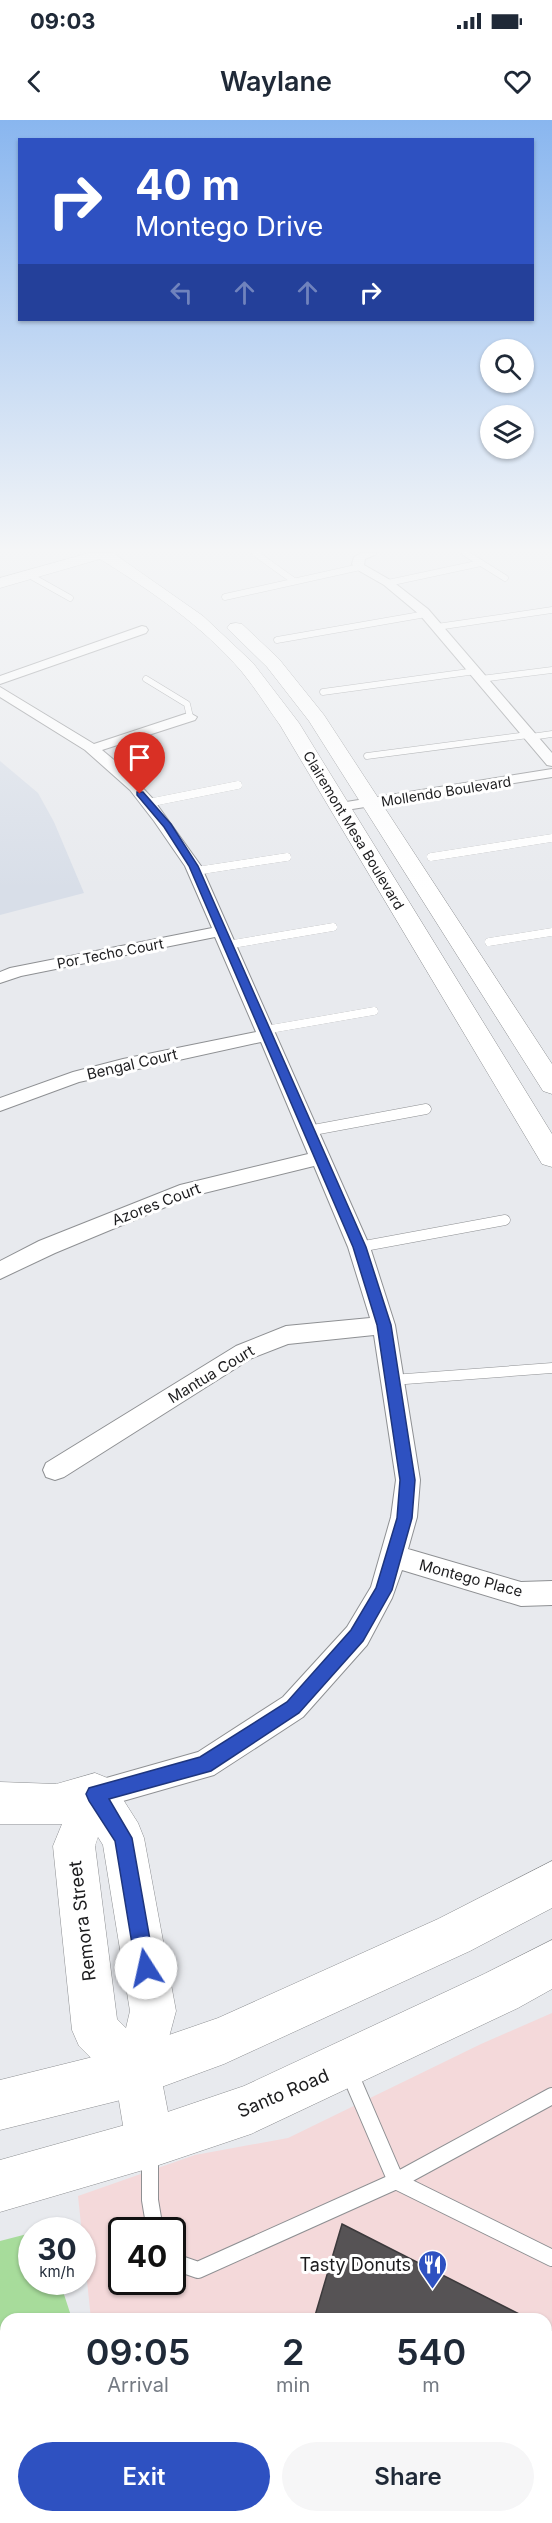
<!DOCTYPE html>
<style>
:root{--surface:#fff;--page:#f6f6f7;--text:#1f2937;--muted:#747a83;--accent:#2e51c1}
body{margin:0;font-family:Inter,sans-serif;background:var(--page);color:var(--text);height:100vh;display:flex;flex-direction:column;font-size:22px;white-space:nowrap}
*{box-sizing:border-box;margin:0}
p{font-size:20px;color:var(--muted)}
.icon{flex:none;width:33px;height:33px;fill:none;stroke:currentColor;stroke-width:2;stroke-linecap:round;stroke-linejoin:round}
.map{position:relative;flex:1;overflow:hidden}
.side{position:absolute;left:0px;top:2193px;width:552px;height:210px;display:flex;flex-direction:column;background:var(--surface);border-radius:18px 18px 0 0;box-shadow:0 2px 4px #0004}
.side>*{flex:none}
.hud{position:absolute;left:18px;top:18px;width:516px;height:183px;border-radius:0px;box-shadow:0 2px 4px #0004;background:#2e51c1;color:#fff;overflow:hidden}
.buttons{position:absolute;left:480px;top:219px;display:grid;gap:12px}
.buttons a{display:grid;place-items:center;width:54px;height:54px;border-radius:50%;background:var(--surface);box-shadow:0 2px 4px #0004;font-size:30px}
.speed{position:absolute;left:18px;top:2097px;display:flex;gap:12px;font-size:30px;font-weight:700;text-align:center}
.speed>*{display:grid;place-content:center;width:78px;height:78px;border-radius:50%;background:var(--surface);box-shadow:0 2px 4px #0004;line-height:1}
.speed small{font-size:15px;font-weight:400}
.speed .limit{border:3px solid #111;border-radius:9px;background:#fff;color:#111}
.pin{position:absolute;display:grid;place-items:center;width:51px;height:51px;color:#fff;margin:-62px -26px;border-radius:50% 50% 50% 0;rotate:-45deg;box-shadow:0 0 6px #0007}
.pin .icon{rotate:45deg}
.me{position:absolute;width:66px;margin:-33px;rotate:350deg;stroke-linejoin:round;filter:drop-shadow(0 0 4px #0008)}
.turn{display:flex;align-items:center;gap:21px;height:126px;padding:0 18px;font-size:27px}
.turn .icon{width:78px;height:78px;stroke-width:2.5}
.turn b{display:block;font-size:42px;line-height:51px}
.lanes{display:flex;align-items:center;height:57px;padding:0 18px;background:#0003;justify-content:center;gap:30px;direction:ltr}
.lanes .off{opacity:.35}
.eta{display:flex;justify-content:space-evenly;align-items:center;height:102px;text-align:center}
.eta b{font-size:36px;font-weight:600;line-height:42px}
.primary-button{display:flex;gap:12px;margin-top:auto;padding:12px 18px}
.primary-button a{flex:1;height:69px;border-radius:36px;background:var(--accent);color:#fff;font-size:24px;font-weight:600;line-height:69px;text-align:center}
.primary-button a+a{background:var(--page);color:var(--text)}
.status{display:flex;justify-content:space-between;align-items:center;height:42px;padding:0 30px;background:var(--surface);direction:ltr}
.status svg{height:16px;fill:currentColor}
header{display:flex;justify-content:space-between;align-items:center;height:78px;padding:0 18px;background:var(--surface);font-size:27px;font-weight:600}
.map>svg:first-child{display:block}
.commercial{fill:#f4d9da;fill-rule:evenodd}
.built{fill:#d8dee8}
.green{fill:#a7dc9b}
.building{fill:#565355;stroke:#3c3a3c;stroke-width:1.5}
.lines{fill:none;stroke-linecap:round;stroke-linejoin:round}
.lane-far3-casing{stroke:#8e9093;stroke-width:7}
.lane-far2-casing{stroke:#8e9093;stroke-width:8}
.lane-far1-casing{stroke:#8e9093;stroke-width:11}
.lane-casing{stroke:#8e9093;stroke-width:18}
.street-casing{stroke:#8e9093;stroke-width:2}
.secondary-casing{stroke:#8e9093;stroke-width:1}
.primary-casing{stroke:#8e9093;stroke-width:1}
.lane-far3{stroke:#fff;stroke-width:6}
.lane-far2{stroke:#fff;stroke-width:8}
.lane-far1{stroke:#fff;stroke-width:10}
.lane{stroke:#fff;stroke-width:16}
.street{fill:#fff;fill-rule:evenodd}
.secondary{fill:#fff;fill-rule:evenodd}
.primary{fill:#fff;fill-rule:evenodd}
.route{fill:#2e51c1;stroke:#1e357d;stroke-width:1.5}
.labels{text-anchor:middle;dominant-baseline:central;stroke-width:6;stroke-linejoin:round;paint-order:stroke}
.far-street-label{font-size:14px;fill:#1c1c1e;stroke:#fff}
.street-label{font-size:15px;fill:#1c1c1e;stroke:#fff}
.near-street-label{font-size:18px;fill:#1c1c1e;stroke:#fff}
.near-poi-label{font-size:18px;fill:#1c1c1e;stroke:#fff;text-anchor:end}
</style>
<div class="status"><b>09:03</b><svg viewBox="0 0 49 12"><path d="M0 12V9h3v3zM5 12V6h3v6zM10 12V3h3v9zM15 12V0h3v12zM26 1h20v11H26zM47 4h2v5h-2z"/></svg></div>
<header><svg class="icon" aria-label="back" viewBox="0 0 24 24"><path d="M15 5l-7 7 7 7"/></svg>Waylane<svg class="icon" aria-label="heart" viewBox="0 0 24 24"><path d="M12 20l-8-8c-3-5 5-10 8-4 3-6 11-1 8 4z"/></svg></header>
<div class="map">
<svg width="552" height="2403" viewBox="0 0 552 2403">
<rect width="100%" height="100%" fill="#e8eaee"/>
<path class="commercial" d="M552,1893v510h-119l-11,-6h124v-198h-455l-13,-123 117,-41 93,-17 193,-94zM122,2110h50v52h-50z"/>
<path class="built" d="M0,641l38,32 16,29 30,71 -84,22z"/>
<path class="green" d="M31,2113l1,49h28l12,37h-66v198h354l10,6h-370v-282z"/>
<path class="building" d="M342,2104l187,95h-215z
M546,2208l6,3v157l-6,-4z"/>
<g class="lines">
<defs>
<path id="lane-far3" d="M255,433l39,28
M465,433l40,25
M29,455l41,23
M388,463l93,-20
M225,477l135,-30
M437,507l115,-17
M277,520l149,-26
M146,559l41,25 3,13
M481,559l71,-9
M323,572l153,-21
M531,617l21,-3
M367,636l161,-21"/>
<path id="lane-far2" d="M148,683l90,-18
M431,737l121,-19
M196,751l91,-14
M489,822l63,-10
M227,825l106,-18
M265,910l109,-19"/>
<path id="lane-far1" d="M308,1011l118,-22
M359,1127l146,-27
M392,1260l160,-12"/>
<path id="lane" d="M350,1954l46,107 156,77
M150,2036v44l5,30
M172,2141l26,9 198,-89 156,-85"/>
<path id="street" d="M362,433h14l-1,2 -10,4 -1,6 28,16 36,28 124,144v13l-5,-1 -127,-150 -36,-30 -28,-16 -4,-5 2,-7z
M142,506l4,1 2,3 -2,3 -146,51v-8z
M0,567l94,57 91,-30 5,-1 7,4 -2,3 -93,30 24,20 27,29 48,67 169,381 25,78 25,155 -3,37 -9,32 113,33 31,-1v24l-31,1 -119,-36 -10,28 -25,47 -64,72 -89,58 -119,34 -10,-5 -5,-10 5,-10 113,-32 85,-55 64,-70 24,-40 20,-70 5,-37 -22,-145 -86,9 -36,14 -188,119 -9,3 -9,-3 -3,-7 3,-7 190,-117 50,-20 84,-8 -22,-71 -34,-81 -122,30 -137,57 -55,26v-18l39,-20 141,-56 128,-31 -47,-112 -182,40 -79,29v-13l73,-26 50,-13 133,-27 -41,-95 -194,39 -21,7v-11l10,-4 202,-40 -27,-62 -31,-45 -24,-31 -45,-40 -85,-53z
M552,649v8l-212,34 -7,-4 7,-4z"/>
<path id="secondary" d="M89,433h24l90,63 50,47 46,60 253,411v33l-10,-3 -262,-439c-13,-18 -24,-36 -38,-53 -39,-46 -91,-81 -142,-113l-100,29v-10z
M236,503l6,1 37,35 45,56 228,349v30l-9,-3 -234,-370 -42,-54 -40,-39 3,-4z
M95,1653l15,6 28,44 6,15 32,173 -16,60 14,72 -7,17 -17,7 -17,-7 -7,-17 -10,-60 -37,-37 -7,-16 -19,-184 9,-22h-62v-42l56,2zM98,1717l5,8 27,166 -4,17 -9,-9 -22,-173z"/>
<path id="primary" d="M552,1741v47l-82,43 -246,113 -87,32 -137,34v-50l137,-34 81,-28 220,-99z
M552,1820v49l-34,19 -267,126 -101,34 -150,44v-52l150,-42 94,-32 240,-112z"/>
</defs>
<use href="#lane-far3" class="lane-far3-casing"/>
<use href="#lane-far2" class="lane-far2-casing"/>
<use href="#lane-far1" class="lane-far1-casing"/>
<use href="#lane" class="lane-casing"/>
<use href="#street" class="street-casing"/>
<use href="#secondary" class="secondary-casing"/>
<use href="#primary" class="primary-casing"/>
<use href="#lane-far3" class="lane-far3"/>
<use href="#lane-far2" class="lane-far2"/>
<use href="#lane-far1" class="lane-far1"/>
<use href="#lane" class="lane"/>
<use href="#street" class="street"/>
<use href="#secondary" class="secondary"/>
<use href="#primary" class="primary"/>
</g>
<linearGradient id="sky" x2="0" y2="1"><stop stop-color="#89b6ef"/><stop offset="0.56" stop-color="#f5f6f7"/><stop offset="1" stop-color="#f5f6f7" stop-opacity="0"/></linearGradient>
<rect width="552" height="769" fill="url(#sky)"/>
<path class="route" d="M137,672h6l28,32 27,42 168,381 25,78 24,155 -3,38 -20,72 -29,51 -64,72 -88,58 -102,28 23,39 23,130 -2,7 -7,3 -7,-3 -3,-7 -21,-127 -26,-40 -3,-7 3,-6 111,-31 87,-55 64,-72 25,-42 21,-70 3,-38 -23,-155 -24,-78 -164,-381 -25,-39 -27,-32z"/>
<defs>
<symbol id="restaurant-pin" viewBox="-11 -11 22 30"><path d="M0 17L-7.5 6A9.5 9.5 0 1 1 7.5 6Z" fill="#2e51c1" stroke="#fff"/><path d="M-5-6h1v4h1v-4h1v4h1v-4h1v5L-1.5 .5V6h-2V.5L-5-1ZM5-6V6H3V1.5H1.5Q1.5-4 5-6Z" fill="#fff"/></symbol>
</defs>
<g fill-rule="evenodd">
<use href="#restaurant-pin" x="416" y="2128" width="33" height="45"/>
</g>
<g class="labels">
<g class="far-street-label">
<text transform="translate(446 671) rotate(-9)">Mollendo Boulevard</text>
<text transform="translate(354 710) rotate(59)">Clairemont Mesa Boulevard</text>
<text transform="translate(110 833) rotate(-11)">Por Techo Court</text>
</g>
<g class="street-label">
<text transform="translate(132 944) rotate(-13)">Bengal Court</text>
<text transform="translate(156 1084) rotate(-21)">Azores Court</text>
<text transform="translate(211 1254) rotate(-31)">Mantua Court</text>
<text transform="translate(471 1458) rotate(15)">Montego Place</text>
</g>
<g class="near-street-label">
<text transform="translate(82 1801) rotate(-97)">Remora Street</text>
<text transform="translate(283 1973) rotate(-23)">Santo Road</text>
</g>
<g class="near-poi-label">
<text x="411" y="2144">Tasty Donuts</text>
</g>
</g>
</svg>
<div class="buttons">
<a><svg class="icon" aria-label="search" viewBox="0 0 24 24"><circle cx="10" cy="10" r="6"/><path d="M15 15l6 6"/></svg></a>
<a><svg class="icon" aria-label="layers" viewBox="0 0 24 24"><path d="M12 4l9 5-9 5-9-5zM3 14l9 5 9-5"/></svg></a>
</div>
<div class="speed"><div>30<small>km/h</small></div><div class="limit">40</div></div>
<div class="pin" style="left:140px;top:674px;background:#d93025"><svg class="icon" aria-label="arrive" viewBox="0 0 24 24"><path d="M6 21V4h12l-3 4 3 4H6"/></svg></div>
<svg class="me" style="left:146px;top:1848px" viewBox="-20 -20 40 40"><circle r="19" fill="#fff"/><path d="M0-13L10 11 0 6-10 11z" fill="#2e51c1"/></svg>
<div class="hud">
<div class="turn"><svg class="icon" aria-label="right" viewBox="0 0 24 24"><path d="M7 20v-9h11M14 6l5 5-5 5"/></svg><div><b>40 m</b>Montego Drive</div></div>
<div class="lanes"><svg class="icon off" aria-label="left" viewBox="0 0 24 24"><path d="M17 20v-9H6M10 6l-5 5 5 5"/></svg><svg class="icon off" aria-label="ahead" viewBox="0 0 24 24"><path d="M12 20V5M6 11l6-6 6 6"/></svg><svg class="icon off" aria-label="ahead" viewBox="0 0 24 24"><path d="M12 20V5M6 11l6-6 6 6"/></svg><svg class="icon" aria-label="right" viewBox="0 0 24 24"><path d="M7 20v-9h11M14 6l5 5-5 5"/></svg></div>
</div>
<section class="side">
<div class="eta">
<div><b>09:05</b><p>Arrival</p></div>
<div><b>2</b><p>min</p></div>
<div><b>540</b><p>m</p></div>
</div>
<div class="primary-button"><a>Exit</a><a>Share</a></div>
</section>
</div>
